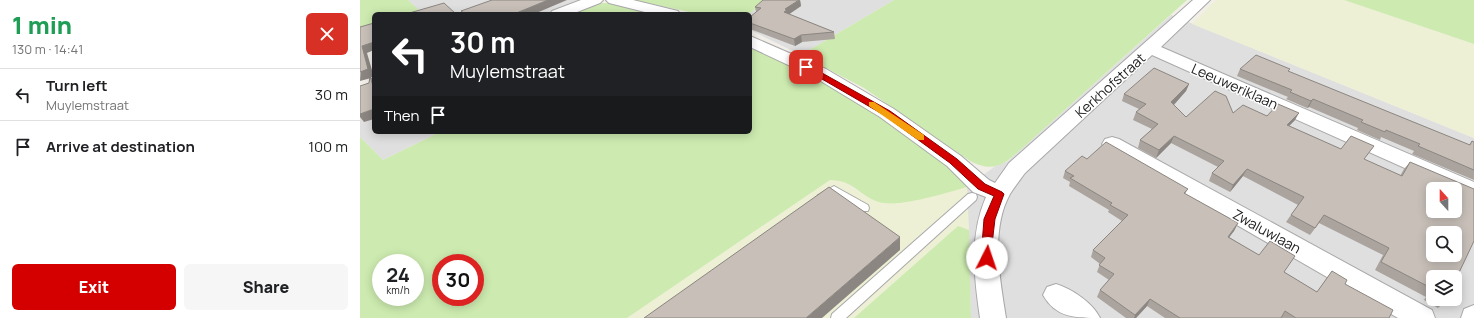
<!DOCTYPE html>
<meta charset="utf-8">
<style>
:root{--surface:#fff;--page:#f6f6f6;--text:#202124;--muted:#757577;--line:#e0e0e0;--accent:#d40000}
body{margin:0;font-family:Manrope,sans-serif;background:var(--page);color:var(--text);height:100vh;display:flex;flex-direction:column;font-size:15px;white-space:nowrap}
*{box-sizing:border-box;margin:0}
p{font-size:13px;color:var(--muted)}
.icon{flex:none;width:22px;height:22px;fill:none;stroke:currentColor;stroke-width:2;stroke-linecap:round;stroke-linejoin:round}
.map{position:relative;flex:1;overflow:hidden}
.sheet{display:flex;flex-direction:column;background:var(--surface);width:360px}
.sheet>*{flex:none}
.guide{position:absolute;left:12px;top:12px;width:380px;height:122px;border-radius:6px;box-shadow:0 2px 10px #0003;background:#202124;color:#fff;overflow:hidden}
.needle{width:26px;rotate:339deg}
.controls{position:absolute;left:1066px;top:182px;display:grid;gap:8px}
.controls a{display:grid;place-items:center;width:36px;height:36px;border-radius:6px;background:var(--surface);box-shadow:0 2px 10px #0003;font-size:20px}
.speed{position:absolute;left:12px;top:254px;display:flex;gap:8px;font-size:20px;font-weight:700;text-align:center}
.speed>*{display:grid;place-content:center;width:52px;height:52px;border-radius:50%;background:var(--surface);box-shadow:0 2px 10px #0003;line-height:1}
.speed small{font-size:10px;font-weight:400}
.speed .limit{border:6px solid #d22;background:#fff;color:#111}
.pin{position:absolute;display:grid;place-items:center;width:34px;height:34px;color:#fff;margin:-17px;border-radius:8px;box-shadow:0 2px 6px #0006}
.me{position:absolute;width:44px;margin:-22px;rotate:4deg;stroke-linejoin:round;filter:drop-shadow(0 0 3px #0008)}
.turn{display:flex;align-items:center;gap:14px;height:84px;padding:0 12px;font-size:18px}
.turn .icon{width:52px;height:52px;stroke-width:2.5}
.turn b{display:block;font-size:28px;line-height:34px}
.then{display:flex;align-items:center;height:38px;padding:0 12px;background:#0003;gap:8px;font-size:15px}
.round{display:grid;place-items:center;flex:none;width:42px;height:42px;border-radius:6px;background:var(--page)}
.summary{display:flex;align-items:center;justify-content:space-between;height:68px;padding:0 12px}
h1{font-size:24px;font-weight:800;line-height:30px;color:#1e9e55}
.action{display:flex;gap:8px;margin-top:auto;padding:8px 12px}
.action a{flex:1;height:46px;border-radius:6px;background:var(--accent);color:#fff;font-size:16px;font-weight:800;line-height:46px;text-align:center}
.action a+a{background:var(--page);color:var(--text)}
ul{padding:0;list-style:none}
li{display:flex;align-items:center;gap:12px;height:52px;padding:0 12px;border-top:1px solid var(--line)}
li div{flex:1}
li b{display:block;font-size:15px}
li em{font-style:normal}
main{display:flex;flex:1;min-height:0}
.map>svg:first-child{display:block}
.residential{fill:#e0dfdf;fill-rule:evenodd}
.farmland{fill:#eef0d5}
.grass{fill:#cdebb0;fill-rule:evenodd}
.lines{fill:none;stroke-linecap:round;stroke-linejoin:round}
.lane-casing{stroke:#a9a9a9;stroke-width:2}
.street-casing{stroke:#a9a9a9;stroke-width:2}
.lane{fill:#fff;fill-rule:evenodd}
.street{fill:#fff;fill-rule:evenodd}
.wall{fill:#aba49e}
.shaded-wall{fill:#8b8681}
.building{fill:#c7bfb8;stroke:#8b8681;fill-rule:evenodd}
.route{fill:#d40000;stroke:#8a0000}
.slow{fill:#f59e0b}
.labels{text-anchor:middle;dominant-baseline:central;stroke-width:3;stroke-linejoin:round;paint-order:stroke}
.street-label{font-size:14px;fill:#222;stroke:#fff}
</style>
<main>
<section class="sheet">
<div class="summary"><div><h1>1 min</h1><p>130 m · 14:41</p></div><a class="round" style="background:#d93025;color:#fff"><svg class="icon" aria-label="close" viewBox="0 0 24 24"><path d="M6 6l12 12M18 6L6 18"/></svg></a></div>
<ul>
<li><svg class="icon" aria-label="left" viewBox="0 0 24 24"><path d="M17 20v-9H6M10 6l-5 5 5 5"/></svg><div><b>Turn left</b><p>Muylemstraat</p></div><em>30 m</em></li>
<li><svg class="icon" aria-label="arrive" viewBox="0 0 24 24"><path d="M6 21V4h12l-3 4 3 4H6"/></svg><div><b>Arrive at destination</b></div><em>100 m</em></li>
</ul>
<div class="action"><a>Exit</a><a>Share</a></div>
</section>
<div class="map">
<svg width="1114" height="318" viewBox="0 0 1114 318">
<rect width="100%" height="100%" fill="#f2efe9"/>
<path class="residential" d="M48,0h179l-35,14h-132z
M406,0h128l-93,55 -51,-25 -1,-16z
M811,15l303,123v180h-503l-4,-131 27,-20 14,-6zM1073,189h22v22h-22zM1073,233h22v22h-22zM1073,277h22v22h-22z
M14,88v44h66l-57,28 -23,-23v-44z"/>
<path class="farmland" d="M856,0h128l130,44v94l-282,-114z
M470,180h11l25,16 40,6 61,-15 2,43 -11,-4 -104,92h-227z"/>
<path class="grass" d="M0,0h48l14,13 -48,1v14l-14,4z
M274,0h132l-17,14h-51z
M534,0h293l-160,144c-20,17 -30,31 -57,17l-106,-73 -63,-33z
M984,0h130v44z
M242,3h10l43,11h-88z
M390,46c66,30 130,65 186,111 11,9 21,20 31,30 -22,6 -67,21 -88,15 -20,-6 -25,-22 -49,-22l-203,138h-267v-181l23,23 57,-28h310zM21,263h34v34h-34zM81,263h34v34h-34z
M598,226l11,4 2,88h-117z"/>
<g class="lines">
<defs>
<path id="lane" d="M474,186l34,19 1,3 -1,3h-8l-26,-16 -8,6h-8l-1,-3 1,-3z
M612,193l4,1 1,3 -1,3 -130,118h-15l1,-4 136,-120z"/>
<path id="street" d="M221,0h22l-3,3 -28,11h-22l2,-3z
M246,0h27l45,11 2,3h-27l-44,-11z
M833,0h17l-49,47 313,135v17l-322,-144 -127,118c-5,7 -10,13 -15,21 -20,36 -10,85 -4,124h-26c-6,-41 -11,-82 6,-121l-13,-5 -26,-26 -67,-49 -66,-40 -64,-30v-11l76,33 68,40 67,47 28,24 6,3 14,-20z
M752,137l7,2 313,171 3,8h-37l-293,-169 -3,-5 3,-5z
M696,284c16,5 37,19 44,34 -24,0 -44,0 -57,-23l4,-8z
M1114,305v13h-13l3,-9z"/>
</defs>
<use href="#lane" class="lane-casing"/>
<use href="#street" class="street-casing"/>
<use href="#lane" class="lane"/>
<use href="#street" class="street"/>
</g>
<path class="wall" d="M440,0l1,6 -12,8 45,18 1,7 -33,3 -7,4 -45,-17v-12l6,-5 -1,-5z
M880,69l49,3 180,73 3,-4 2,1v38l-62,-26 2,-3 -33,-14 -1,3 -23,-10 1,-2 -49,-21 -2,1 -21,-9 2,-2 -51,-21z
M829,84l-3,7 -12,14 12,12 47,-4 34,3 28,4 -6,6 111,50 4,-7 6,-7 23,115v22h14l-9,9 -14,-8 2,-3 -51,-27 8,-15 -64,-32 -9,12 -24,-13 12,-17 -55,-29 -13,16 -21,-11 3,-8 6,-6 -47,-24 -15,15 -18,-10 2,-8 12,-11 -19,-9 3,-8 3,-3 -17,-8 2,-7z
M727,159l101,30 -3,5 53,29 -4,8 -5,6 55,35 33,20 15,-21 13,13 44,34h-224l-18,-12 -11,12h-10l-29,-21 3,-7 9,-10 -12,-8 3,-8 -9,-7 2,-7 29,-29 -14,-9 1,-2 -40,-24 1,-4 -7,-4 2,-7z"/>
<path class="shaded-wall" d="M188,0h19l-33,14h-20z
M440,0l1,6 -13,9 -4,-3 1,-3z
M441,35l1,7 -7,4 -1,-7z
M14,42v8l-7,3 7,24h-3l3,4v7l-1,-2 -2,-8 -11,3 2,-35z
M829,84l-3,7 -17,19 2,-8z
M953,99l-4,8 -2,1 4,-7z
M14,109v10l-10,3 -4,-5v-3z
M939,113l-4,7 -12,12 4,-7z
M814,136l-3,7 -15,15 3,-8z
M887,169l-4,7 -13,16 3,-7z
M878,223l-4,8 -10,13 4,-7z
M540,237v13l-78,68h-16z
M790,299l-3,7 -11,12h-2l1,-3z"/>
<path class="building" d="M132,0h56l-34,14h-49l-4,-3z
M403,0h36l-14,9 2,1 -3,2 50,20 -33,3 -7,4 -44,-16v-6l11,-9 -6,-1z
M84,3l12,11h-50z
M14,23v19l-12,4 6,23 -8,3v-45z
M896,55l34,14 -2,2 182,74 2,-4 2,1v28l-56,-24 2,-2 -34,-14 -1,2 -24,-10 2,-2 -50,-21 -2,2 -21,-9 2,-2 -52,-21z
M794,68l35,16 -18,18 15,15 29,-26 11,5 7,17 10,-8 24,11 11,-12 21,9 -12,12 54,24 10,-13 23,10 -10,13 38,17 8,-14 64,27v52l-19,40v-4h-22v12l-52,-27 8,-14 -65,-33 -9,13 -24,-13 13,-18 -57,-28 -14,16 -21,-12 12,-12 -50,-25 -15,14 -19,-10 18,-16 -22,-12 10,-8 -22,-10zM1073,189h22v22h-22zM1073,233h22v22h-22z
M10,76l3,10h1v23l-14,5v-28l9,-3z
M746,142l82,47 -4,4 54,30 -10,14 31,18 11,-14 25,15 -11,16 33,20 15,-21 15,9 -2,4 48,26 -4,8h-93l-11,-7 -4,7h-101l-30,-19 -15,16 -35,-25 14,-16 -15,-9 6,-7 -12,-8 35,-35 -18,-10 2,-2 -42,-25 4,-2 -9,-5 17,-15 5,3z
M469,187l71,50 -94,81h-162z"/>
<path class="route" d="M446,64l84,47 67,48 28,25 17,8 2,2 -9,25 -5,42h-7l-2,-3 3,-39 10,-23 -16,-7 -28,-26 -66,-48 -81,-47 -1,-1z"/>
<path class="slow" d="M509,102h5l50,33v5h-6l-49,-34z"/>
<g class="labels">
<g class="street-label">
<text transform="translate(750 85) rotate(-42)">Kerkhofstraat</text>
<text transform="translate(875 86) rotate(24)">Leeuweriklaan</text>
<text transform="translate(907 231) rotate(29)">Zwaluwlaan</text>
</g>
</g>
</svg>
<div class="controls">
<a><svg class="needle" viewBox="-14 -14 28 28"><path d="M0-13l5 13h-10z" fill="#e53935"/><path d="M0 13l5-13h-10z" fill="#757577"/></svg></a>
<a><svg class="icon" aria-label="search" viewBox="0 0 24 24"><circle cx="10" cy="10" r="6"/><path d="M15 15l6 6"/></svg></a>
<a><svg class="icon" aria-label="layers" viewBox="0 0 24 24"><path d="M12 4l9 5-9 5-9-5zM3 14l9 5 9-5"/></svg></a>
</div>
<div class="speed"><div>24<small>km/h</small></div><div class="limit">30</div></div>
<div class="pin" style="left:446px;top:67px;background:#d93025"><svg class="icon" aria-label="arrive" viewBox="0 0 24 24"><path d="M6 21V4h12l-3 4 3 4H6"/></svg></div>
<svg class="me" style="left:627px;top:258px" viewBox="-20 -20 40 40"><circle r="19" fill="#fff"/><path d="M0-13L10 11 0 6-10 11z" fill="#d40000"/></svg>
<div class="guide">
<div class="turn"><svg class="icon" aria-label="left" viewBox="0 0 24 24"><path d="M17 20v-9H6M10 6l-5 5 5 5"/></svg><div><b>30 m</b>Muylemstraat</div></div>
<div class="then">Then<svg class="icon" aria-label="arrive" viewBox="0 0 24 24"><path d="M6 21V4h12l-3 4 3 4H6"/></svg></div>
</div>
</div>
</main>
